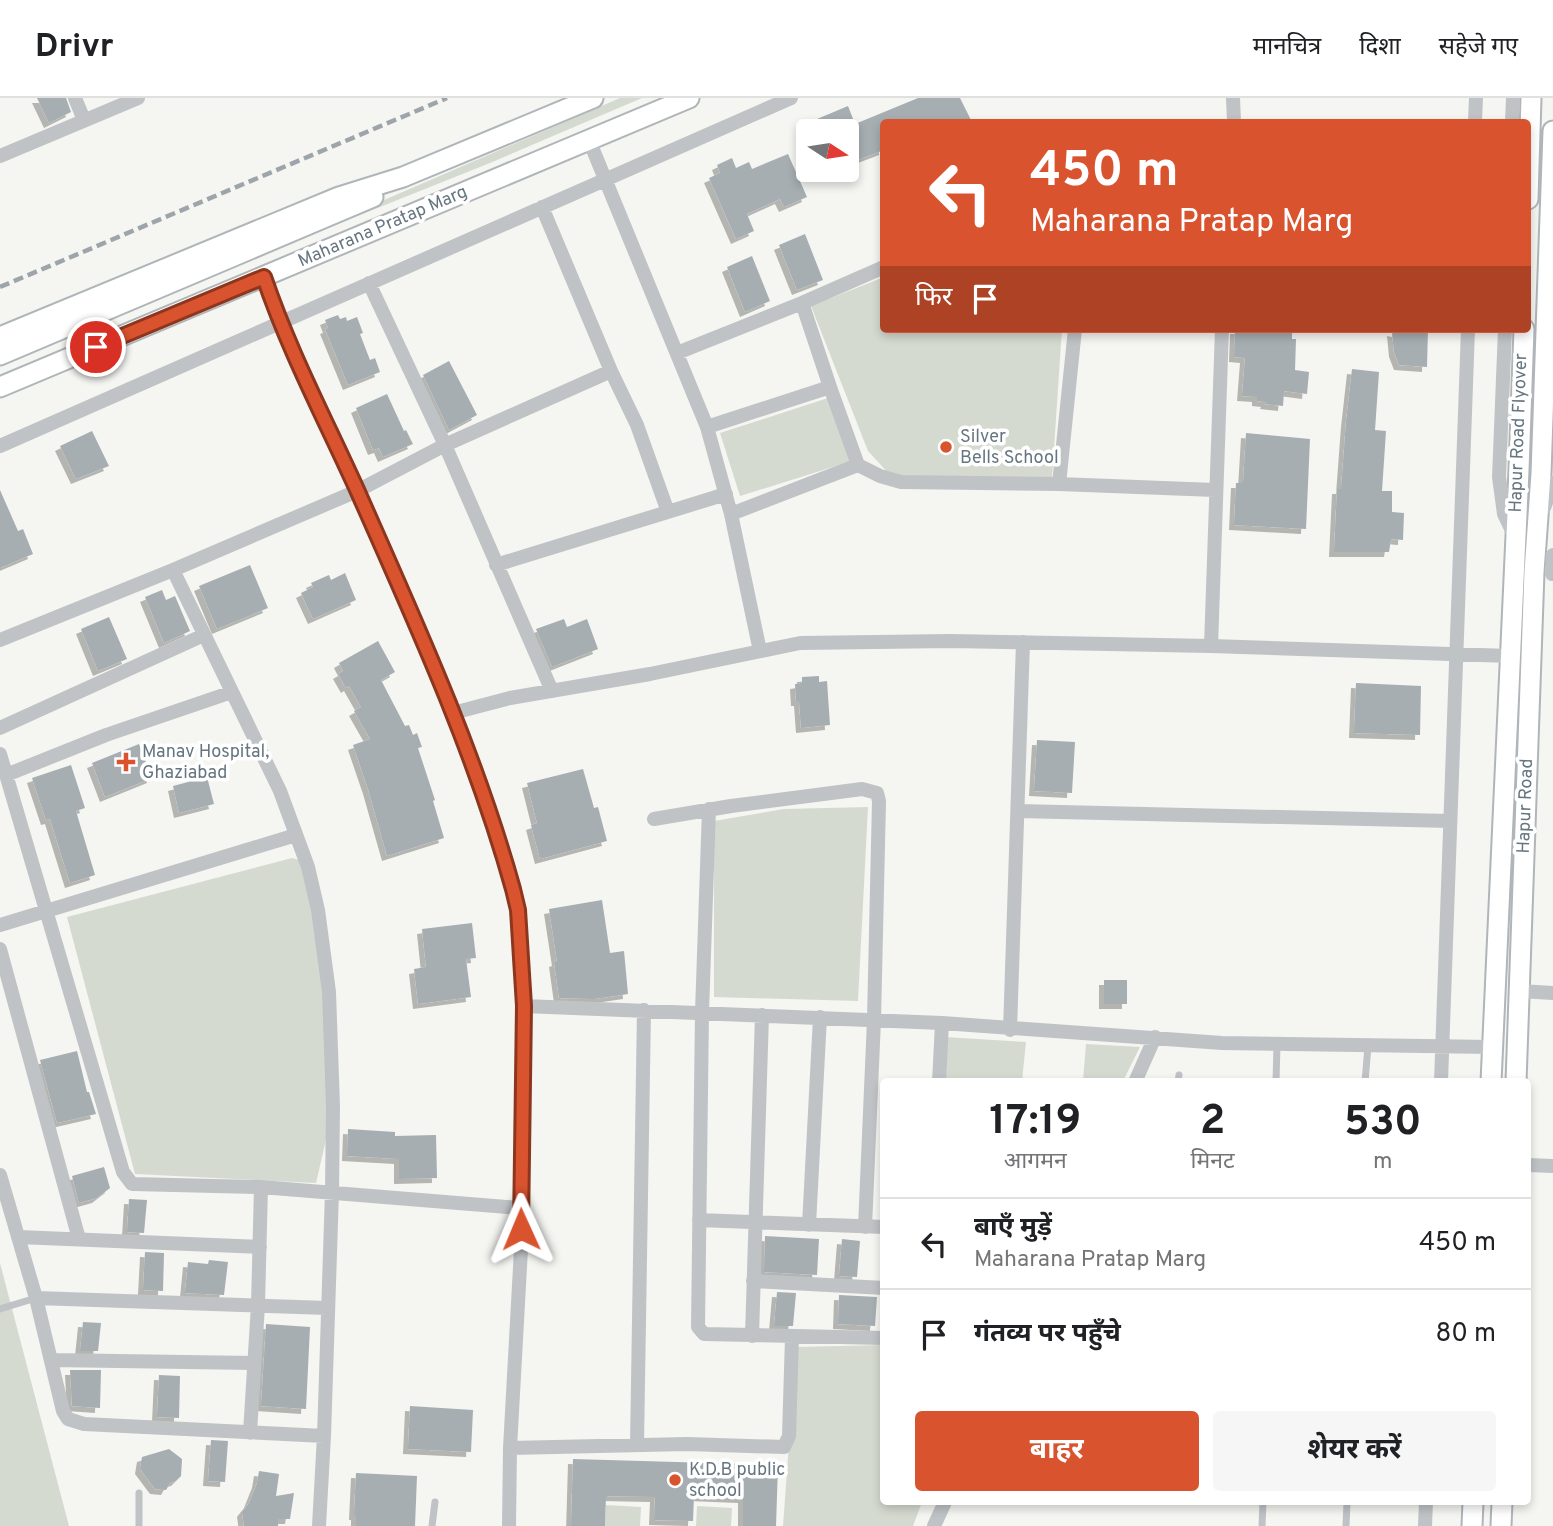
<!DOCTYPE html>
<html lang="hi">
<meta charset="utf-8">
<style>
:root{--surface:#fff;--page:#f6f6f6;--text:#202124;--muted:#757577;--line:#e0e0e0;--accent:#d9532e}
body{margin:0;font-family:Overpass,"Noto Sans Devanagari",sans-serif;background:var(--page);color:var(--text);height:100vh;display:flex;flex-direction:column;font-size:26px;white-space:nowrap}
*{box-sizing:border-box;margin:0}
p{font-size:23px;color:var(--muted)}
.icon{flex:none;width:38px;height:38px;fill:none;stroke:currentColor;stroke-width:2;stroke-linecap:round;stroke-linejoin:round}
.map{position:relative;flex:1;overflow:hidden}
.details{position:absolute;left:880px;top:980px;width:651px;height:427px;display:flex;flex-direction:column;background:var(--surface);border-radius:7px;box-shadow:0 4px 10px #0003}
.details>*{flex:none}
.banner{position:absolute;left:880px;top:21px;width:651px;height:214px;border-radius:7px;box-shadow:0 4px 10px #0003;background:#d9532e;color:#fff;overflow:hidden}
.needle{width:46px;rotate:102deg}
.tools{position:absolute;left:796px;top:21px;display:grid;gap:14px}
.tools a{display:grid;place-items:center;width:63px;height:63px;border-radius:7px;background:var(--surface);box-shadow:0 4px 10px #0003;font-size:35px}
.pin{position:absolute;display:grid;place-items:center;width:60px;height:60px;color:#fff;margin:-30px;border:4px solid #fff;border-radius:50%;box-shadow:0 2px 7px #0007}
.me{position:absolute;width:77px;margin:-38px;rotate:359deg;stroke-linejoin:round;filter:drop-shadow(0 0 5px #0008)}
.turn{display:flex;align-items:center;gap:24px;height:147px;padding:0 35px;font-size:32px}
.turn .icon{width:91px;height:91px;stroke-width:2.5}
.turn b{display:block;font-size:49px;line-height:60px}
.then{display:flex;align-items:center;height:66px;padding:0 35px;background:#0003;gap:14px;font-size:26px}
.eta{display:flex;justify-content:space-evenly;align-items:center;height:119px;text-align:center}
.eta b{font-size:42px;font-weight:700;line-height:49px}
.primary-button{display:flex;gap:14px;margin-top:auto;padding:14px 35px}
.primary-button a{flex:1;height:80px;border-radius:7px;background:var(--accent);color:#fff;font-size:28px;font-weight:700;line-height:80px;text-align:center}
.primary-button a+a{background:var(--page);color:var(--text)}
ul{padding:0;list-style:none}
li{display:flex;align-items:center;gap:21px;height:91px;padding:0 35px;border-top:2px solid var(--line)}
li div{flex:1}
li b{display:block;font-size:26px}
li em{font-style:normal}
header{display:flex;align-items:center;gap:42px;box-sizing:border-box;height:98px;padding:0 35px;background:var(--surface);border-bottom:2px solid var(--line)}
header strong{font-size:33px}
nav{display:flex;gap:38px;margin-inline-start:auto;font-size:24px}
.map>svg:first-child{display:block}
.green{fill:#d5dad1}
.building{fill:#a6aeb2;filter:url(#shadow)}
.lines{fill:none;stroke-linecap:round;stroke-linejoin:round}
.secondary-casing{stroke:#afb5b9;stroke-width:23}
.lane{stroke:#bfc3c6;stroke-width:7}
.street{stroke:#bfc3c6;stroke-width:14}
.secondary{stroke:#fff;stroke-width:19}
.rail{stroke:#9ea5aa;stroke-width:4.5;stroke-dasharray:10 5;stroke-linecap:butt}
.route-casing{stroke:#8d361e;stroke-width:18}
.route{stroke:#d9532e;stroke-width:12}
.poi-dot{fill:#d9532e;stroke:#fff;stroke-width:2.5}
.labels{text-anchor:middle;dominant-baseline:central;stroke-width:7;stroke-linejoin:round;paint-order:stroke}
.street-label{font-size:18px;fill:#667681;stroke:#fff}
.poi-label{font-size:18px;fill:#667681;stroke:#fff;text-anchor:start}
</style>
<header>
<strong>Drivr</strong>
<nav><a>मानचित्र</a><a>दिशा</a><a>सहेजे गए</a></nav>
</header>
<div class="map">
<svg width="1553" height="1428" viewBox="0 0 1553 1428">
<defs>
<filter id="shadow"><feDropShadow dx="-5" dy="5" stdDeviation="0" flood-color="#0004"/></filter>
</defs>
<rect width="100%" height="100%" fill="#f5f5f2"/>
<path class="green" d="M620,0h22l-152,65 -195,78 -1,-2z
M884,179v52h178l-10,149 -161,-2 -23,-25 -57,-145z
M831,299l21,64 -112,35 -20,-63z
M868,709l-10,194 -144,-4v-176l70,-12z
M292,760l7,2 19,50 11,82 -1,139 -12,52 -181,-9 -68,-257z
M945,939l81,5 -4,39 -79,1z
M1086,946l54,3 -17,34h-40z
M0,1165l69,263h-69z
M884,1247v157h38l-9,24h-130l13,-179z
M606,1407l35,2 -1,19h-35z
M697,1408l35,2 -1,18h-35z"/>
<path class="building" d="M37,0h29l5,14 -22,11z
M918,0h42l12,24h-88v28l-37,14v-33h-25l-5,-12 31,-13 7,18z
M788,56l19,43 -23,10 -4,-8 -33,15 7,17 -18,8 -27,-61 11,-5 -3,-8 15,-7 4,10 13,-6 3,7z
M805,136l18,46 -26,10 -18,-45z
M752,158l18,45 -25,11 -18,-45z
M338,217l2,4 6,-2 1,4 10,-4 6,16 -3,1 10,26 5,-2 5,14 -32,13 -23,-56 3,-1 -3,-8z
M1235,231h57v10h4l-1,31 14,2 -2,22 -23,-3 -1,15 -18,-2 1,-2 -9,-1v-4l-15,-1 3,-38 -11,-1z
M1397,231h31l-1,38 -28,-2 -5,-13 -2,-21 5,1z
M449,263l28,54 -28,15 -26,-55z
M1352,271l27,3 -4,58 11,1 -4,60h10v21l12,1 -1,27 -12,-1 -2,13h-55l3,-63h4l5,-67z
M387,296l17,37 2,-1 7,14 -30,13 -4,-9 -6,2 -17,-42z
M92,333l17,35 -33,13 -16,-33z
M1246,335l64,6 -4,90 -72,-4 2,-42h7z
M0,392l18,41 5,-2 10,25 -33,14z
M250,467l18,43 -51,21 -18,-43z
M345,475l11,27 -43,19 -12,-26 12,-6 -2,-4 18,-8 2,5z
M162,492l4,10 9,-4 15,35 -26,12 -19,-46z
M109,519l18,42 -29,12 -17,-42z
M564,521l3,8 20,-8 11,30 -46,18 -16,-38z
M378,543l17,31 -14,8 24,46 4,-1 4,10 4,-2 5,14 -4,1 17,52 -2,1 11,37 -57,18 -19,-67 -15,-44 17,-6 -16,-28 7,-4 -12,-21 -3,2 -8,-14 5,-3 -4,-8z
M819,578v6l8,-1 3,44 -29,3 -2,-27h-3l-1,-17 7,-1v-6z
M1356,585l65,3 -1,49 -66,-2z
M1037,642l38,2 -3,51 -38,-2z
M139,646l13,34 -47,19 -13,-34z
M71,667l14,43 -9,3 19,64 -25,8 -20,-64 -4,1 -14,-42z
M583,671l11,39 4,-1 9,34 -67,18 -9,-34 6,-2 -10,-40z
M207,679l7,27 -35,9 -6,-27z
M602,802l8,53 14,-2 4,43 -34,5 -35,-1 -5,-36 3,-1 -8,-52z
M472,825l4,35 -10,1 5,38 -53,7 -4,-35 12,-2 -4,-38z
M1104,882h23v24h-23z
M77,953l10,41h2l7,22 -39,9 -17,-63z
M348,1031l47,3v4l41,-1 1,43 -38,1v-20l-52,-3z
M104,1069l6,21 -13,10 -18,5 -7,-27z
M129,1101l18,1 -3,33 -17,-1z
M765,1138l54,3 -2,36 -53,-3z
M842,1141l18,2 -3,36 -18,-1z
M145,1154l19,1 -1,38 -20,-1z
M209,1162l19,2 -4,33 -39,-2 3,-31 20,2z
M777,1194l19,1 -3,33h-19z
M839,1197l38,2 -2,29 -37,-2z
M83,1224l18,1 -3,28h-18z
M266,1226l44,3 -4,82 -45,-3z
M70,1272h31l-1,38 -28,-2z
M159,1277l21,1 -1,42 -22,-1z
M410,1308l63,4 -2,42 -63,-3z
M211,1342l17,1 -3,41 -17,-1z
M169,1351l13,10 -1,17 -5,5 -6,2 -4,7 -11,-1 -15,-20 2,-12z
M573,1361l205,6 -2,61h-33v-28l-49,-2 -1,25 -39,-1 1,-23 -49,-1 -1,30h-34z
M259,1373l20,3 -3,22 18,-3 -4,26h-12v7h-34l-2,-14 7,-9 8,-20z
M356,1375l61,3 -2,50h-59v-11h-2z"/>
<g class="lines">
<defs>
<path id="secondary" d="M1528,101l3,-101
M0,239l339,-140 64,-20 190,-79
M0,257l373,-158
M0,289l689,-289
M1491,984l28,-612 5,-141
M1516,984l18,-510 7,-98 12,-343
M1472,1428l1,-24
M1501,1428l1,-24"/>
</defs>
<use href="#secondary" class="secondary-casing"/>
<path class="lane" d="M1178,984l1,-7
M1276,984l1,-38
M1365,984l3,-36
M0,1211l36,-11
M139,1395v33
M432,1428l3,-24
M1262,1428l1,-24
M1346,1428l1,-24"/>
<path class="street" d="M75,0l9,22
M1233,0l1,24
M1475,24l1,-24
M1512,24l1,-24
M589,42l118,287 24,87 29,137
M0,58l138,-58
M264,179l16,45 77,169 96,222 54,155 11,42 6,96 -3,243 -11,199 -1,78
M369,185l76,162 107,246
M802,205l28,84
M1505,231l-6,148 5,37 11,23
M677,255l125,-50 82,-36
M611,273l26,54 31,87
M707,329l123,-40 28,78
M0,348l791,-348
M1059,386l16,-155
M1544,410l9,-25
M731,416l127,-49 22,11 21,6 158,2 156,6
M496,467l230,-71
M1552,476l1,-19
M0,542l173,-70 184,-79 88,-46 166,-74 -69,-164
M1211,548l11,-317
M453,615l57,-15 140,-24 150,-31 151,-2 260,5 299,10
M0,630l204,-93
M0,656l123,418 9,12 129,3 259,21
M6,677l100,-40 126,-43
M709,711l-7,203 -4,315 6,7 180,4
M1018,713l432,10
M654,721l77,-13 131,-17 15,4 2,8 -5,219 -9,207
M0,827l296,-90
M0,851l79,290
M1520,893l33,2
M524,908l418,17 280,20 270,4
M1010,932l13,-388
M939,984l3,-59
M1135,984l20,-45
M1441,984l27,-753
M1528,1067l25,1
M0,1077l36,123 27,113 5,8 16,5 240,12 8,-244 1,-86 -4,-114 -11,-82 -10,-43 -28,-76 -107,-221
M699,1122l185,7
M809,1127l11,-208
M18,1139l242,10
M753,1183l131,7
M36,1200l291,10
M752,1238l10,-321
M51,1262l203,3
M250,1335l8,-128 3,-118
M637,1347l7,-435
M510,1350l177,-4 97,3 5,-11 3,-99
M319,1428l5,-90
M934,1428l11,-24
M1425,1428l1,-24"/>
<use href="#secondary" class="secondary"/>
<path class="rail" d="M0,189l447,-189"/>
</g>
<g class="lines">
<defs>
<path id="route" d="M96,249l168,-70c25,74 62,144 94,215 57,129 117,260 155,397l5,21 6,96 -3,223"/>
</defs>
<use href="#route" class="route-casing"/>
<use href="#route" class="route"/>
</g>
<g class="poi-dot">
<circle cx="946" cy="349" r="7"/>
<path d="M122.5 653.5h7v7h7v7h-7v7h-7v-7h-7v-7h7z"/>
<circle cx="675" cy="1382" r="7"/>
</g>
<g class="labels">
<g class="street-label">
<text transform="translate(383 129) rotate(-23)">Maharana Pratap Marg</text>
<text transform="translate(1519 335) rotate(-88)">Hapur Road Flyover</text>
<text transform="translate(1526 708) rotate(-88)">Hapur Road</text>
</g>
<g class="poi-label">
<text x="960" y="339">Silver<tspan x="960" dy="21">Bells School</tspan></text>
<text x="142" y="654">Manav Hospital,<tspan x="142" dy="21">Ghaziabad</tspan></text>
<text x="689" y="1372">K.D.B public<tspan x="689" dy="21">school</tspan></text>
</g>
</g>
</svg>
<div class="tools">
<a><svg class="needle" viewBox="-14 -14 28 28"><path d="M0-13l5 13h-10z" fill="#e53935"/><path d="M0 13l5-13h-10z" fill="#757577"/></svg></a>
</div>
<div class="pin" style="left:96px;top:249px;background:#d93025"><svg class="icon" aria-label="arrive" viewBox="0 0 24 24"><path d="M6 21V4h12l-3 4 3 4H6"/></svg></div>
<svg class="me" style="left:521px;top:1131px" viewBox="-20 -20 40 40"><path d="M0-17L14 15 0 8-14 15z" fill="#d9532e" stroke="#fff" stroke-width="4"/></svg>
<div class="banner">
<div class="turn"><svg class="icon" aria-label="left" viewBox="0 0 24 24"><path d="M17 20v-9H6M10 6l-5 5 5 5"/></svg><div><b>450 m</b>Maharana Pratap Marg</div></div>
<div class="then">फिर<svg class="icon" aria-label="arrive" viewBox="0 0 24 24"><path d="M6 21V4h12l-3 4 3 4H6"/></svg></div>
</div>
<section class="details">
<div class="eta">
<div><b>17:19</b><p>आगमन</p></div>
<div><b>2</b><p>मिनट</p></div>
<div><b>530</b><p>m</p></div>
</div>
<ul>
<li><svg class="icon" aria-label="left" viewBox="0 0 24 24"><path d="M17 20v-9H6M10 6l-5 5 5 5"/></svg><div><b>बाएँ मुड़ें</b><p>Maharana Pratap Marg</p></div><em>450 m</em></li>
<li><svg class="icon" aria-label="arrive" viewBox="0 0 24 24"><path d="M6 21V4h12l-3 4 3 4H6"/></svg><div><b>गंतव्य पर पहुँचे</b></div><em>80 m</em></li>
</ul>
<div class="primary-button"><a>बाहर</a><a>शेयर करें</a></div>
</section>
</div>
